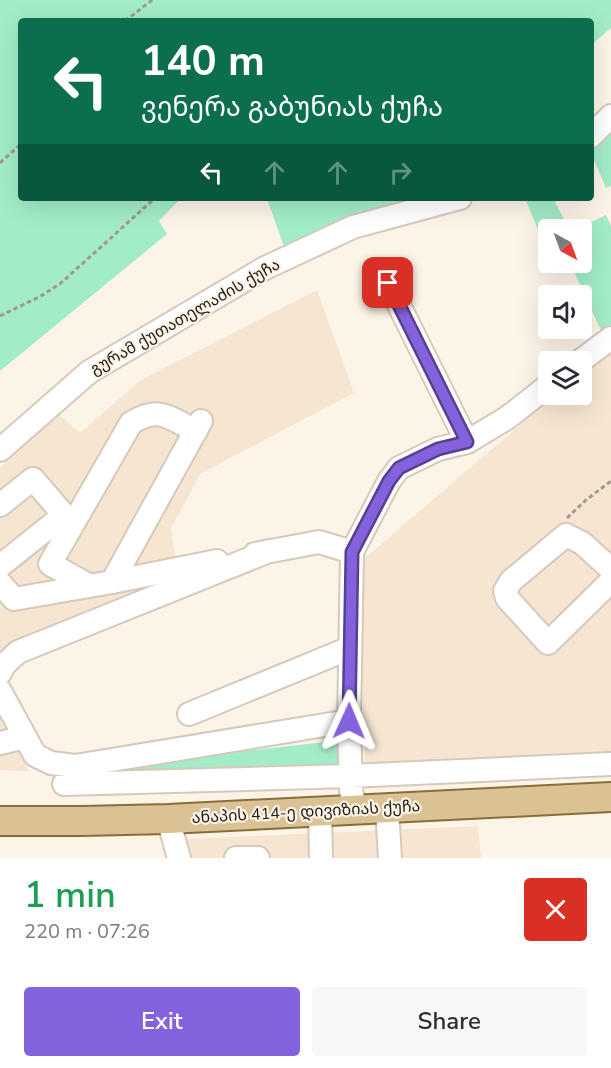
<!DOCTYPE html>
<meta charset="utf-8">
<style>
:root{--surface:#fff;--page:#f7f7f7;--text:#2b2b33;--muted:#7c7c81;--accent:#8562dd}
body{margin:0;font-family:"Nunito Sans","Noto Sans Georgian",sans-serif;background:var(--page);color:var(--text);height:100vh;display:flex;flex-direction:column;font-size:22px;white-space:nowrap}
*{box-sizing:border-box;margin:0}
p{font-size:20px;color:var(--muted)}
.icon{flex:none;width:33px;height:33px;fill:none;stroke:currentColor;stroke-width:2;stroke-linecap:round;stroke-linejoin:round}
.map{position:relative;height:858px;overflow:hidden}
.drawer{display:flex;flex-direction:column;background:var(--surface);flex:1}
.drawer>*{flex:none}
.hud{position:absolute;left:18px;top:18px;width:576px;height:183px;border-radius:6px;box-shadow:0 6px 24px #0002;background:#0b6e4f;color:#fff;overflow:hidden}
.needle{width:39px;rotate:139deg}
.tools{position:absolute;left:538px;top:219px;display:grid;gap:12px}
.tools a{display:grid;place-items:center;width:54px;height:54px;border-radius:6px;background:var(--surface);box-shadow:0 6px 24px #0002;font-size:30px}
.pin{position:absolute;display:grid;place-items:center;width:51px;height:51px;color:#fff;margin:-26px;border-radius:12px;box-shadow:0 3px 9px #0006}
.me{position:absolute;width:66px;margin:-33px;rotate:1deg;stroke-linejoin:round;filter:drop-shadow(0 0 4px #0008)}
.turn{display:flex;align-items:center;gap:21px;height:126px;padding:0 24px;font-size:27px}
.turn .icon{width:78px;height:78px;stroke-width:2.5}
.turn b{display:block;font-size:42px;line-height:51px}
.lanes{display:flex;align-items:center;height:57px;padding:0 24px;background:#0003;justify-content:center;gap:30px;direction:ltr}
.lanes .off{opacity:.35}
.round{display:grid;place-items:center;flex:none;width:63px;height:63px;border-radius:6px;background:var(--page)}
.headline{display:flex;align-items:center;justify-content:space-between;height:102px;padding:0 24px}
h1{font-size:36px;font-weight:600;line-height:45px;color:#1e9e55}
.primary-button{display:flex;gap:12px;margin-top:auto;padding:12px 24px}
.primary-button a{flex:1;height:69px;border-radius:6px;background:var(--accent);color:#fff;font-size:24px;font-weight:600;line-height:69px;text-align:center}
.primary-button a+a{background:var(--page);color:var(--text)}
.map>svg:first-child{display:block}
.built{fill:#f6e6d1}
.green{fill:#a3ecc8}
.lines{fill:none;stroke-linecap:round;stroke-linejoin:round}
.minor-casing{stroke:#d5c9bb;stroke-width:26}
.major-casing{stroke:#896e3a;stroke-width:32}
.path{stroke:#a09990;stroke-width:3;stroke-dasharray:4.5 3;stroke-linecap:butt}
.minor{stroke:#fff;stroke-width:22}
.major{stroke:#dac294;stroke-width:28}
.route-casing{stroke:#564090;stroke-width:15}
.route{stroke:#8562dd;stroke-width:10}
.labels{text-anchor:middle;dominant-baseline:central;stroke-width:4.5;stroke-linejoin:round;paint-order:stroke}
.street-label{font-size:16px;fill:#1f1b16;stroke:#fdf4e8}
</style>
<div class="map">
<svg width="611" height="858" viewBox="0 0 611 858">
<rect width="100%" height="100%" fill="#fdf4e8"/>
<path class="built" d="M317,290l37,103 -154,81 -29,55 8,54 -179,76v-191l58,-54 22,19 61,-53z
M608,349l3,4v402l-246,10 -7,-201 197,-169 27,-1v-23z
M0,710l29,61 -29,-1z
M478,826l3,32h-296l-7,-15 8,-4z"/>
<path class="green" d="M0,0h611v28l-20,17v-24h-570v177h160l-22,23 8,13 -167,137z
M611,127v59l-5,2 -15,-35v-7z
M259,198h180l-153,54 -19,-53z
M525,198h28l16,31 -20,1v27z
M606,215l5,11v105l-8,4 -33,-72 12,-1v-32l-6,-1z
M343,740l1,17 -15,29 -271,7 -2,-21z"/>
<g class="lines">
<defs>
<path id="minor" d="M591,136l20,-20
M388,283l79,159
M579,362l32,-24
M0,450l89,-78 176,-104 88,-41 107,-29
M0,505l33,-26 31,36 -64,51
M255,554l64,-12 33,10
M611,569l-29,-26 -16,-8 -55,46 -6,10 2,7 41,45 63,-62
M112,582l105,-21
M0,583l14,16 98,-17 89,-161
M90,586l-40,-22 81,-141c28,-18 38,-5 65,8
M0,673l4,-8 14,-13 251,-101
M0,691l35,64 16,8 24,3 274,-45
M189,714l161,-66
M0,743l25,-6
M64,784l286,-8 261,-12
M387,808l3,50
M356,809l-5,-18 -2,-70 3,-169 37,-71 10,-13 39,-19 29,-7 40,-24 42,-33
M320,811l1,47
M168,819l11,39
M236,858h22"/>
<path id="major" d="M0,821h82l86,-2 443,-22"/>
</defs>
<use href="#minor" class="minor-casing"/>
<use href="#major" class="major-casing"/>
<path class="path" d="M125,21l27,-21
M0,163l21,-19
M0,316l41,-20 20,-13 94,-85
M567,518l19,-18 25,-19"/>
<use href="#minor" class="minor"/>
<use href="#major" class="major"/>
</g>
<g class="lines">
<defs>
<path id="route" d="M349,721l3,-169 37,-71 10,-13 39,-19 29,-7 -79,-159"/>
</defs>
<use href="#route" class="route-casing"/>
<use href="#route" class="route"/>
</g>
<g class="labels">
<g class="street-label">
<text transform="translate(185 317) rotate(-30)">გურამ ქუთათელაძის ქუჩა</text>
<text transform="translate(306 812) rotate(-3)">ანაპის 414-ე დივიზიას ქუჩა</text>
</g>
</g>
</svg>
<div class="tools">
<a><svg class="needle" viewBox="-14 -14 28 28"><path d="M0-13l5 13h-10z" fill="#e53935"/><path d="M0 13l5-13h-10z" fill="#7c7c81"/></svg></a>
<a><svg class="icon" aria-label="sound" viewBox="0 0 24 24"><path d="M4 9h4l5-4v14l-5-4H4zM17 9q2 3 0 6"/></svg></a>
<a><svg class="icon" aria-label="layers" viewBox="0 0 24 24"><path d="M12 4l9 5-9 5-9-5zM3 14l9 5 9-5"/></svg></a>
</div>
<div class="pin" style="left:388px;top:283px;background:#d93025"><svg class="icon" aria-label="arrive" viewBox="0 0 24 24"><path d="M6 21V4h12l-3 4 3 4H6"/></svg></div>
<svg class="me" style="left:349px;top:721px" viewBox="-20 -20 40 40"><path d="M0-17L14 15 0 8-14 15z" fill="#8562dd" stroke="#fff" stroke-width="4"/></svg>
<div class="hud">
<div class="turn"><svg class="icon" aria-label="left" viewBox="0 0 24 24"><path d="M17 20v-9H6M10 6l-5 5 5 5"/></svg><div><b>140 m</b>ვენერა გაბუნიას ქუჩა</div></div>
<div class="lanes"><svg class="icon" aria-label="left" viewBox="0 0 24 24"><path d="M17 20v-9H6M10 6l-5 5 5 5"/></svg><svg class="icon off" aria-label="ahead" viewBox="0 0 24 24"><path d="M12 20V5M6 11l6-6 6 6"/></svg><svg class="icon off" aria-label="ahead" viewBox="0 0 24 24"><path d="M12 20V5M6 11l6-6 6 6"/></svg><svg class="icon off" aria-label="right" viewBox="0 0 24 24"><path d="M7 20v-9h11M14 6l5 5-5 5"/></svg></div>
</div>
</div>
<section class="drawer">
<div class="headline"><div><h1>1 min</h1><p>220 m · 07:26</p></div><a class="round" style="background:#d93025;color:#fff"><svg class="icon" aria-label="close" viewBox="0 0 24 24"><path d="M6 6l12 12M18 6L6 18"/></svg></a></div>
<div class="primary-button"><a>Exit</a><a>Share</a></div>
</section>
